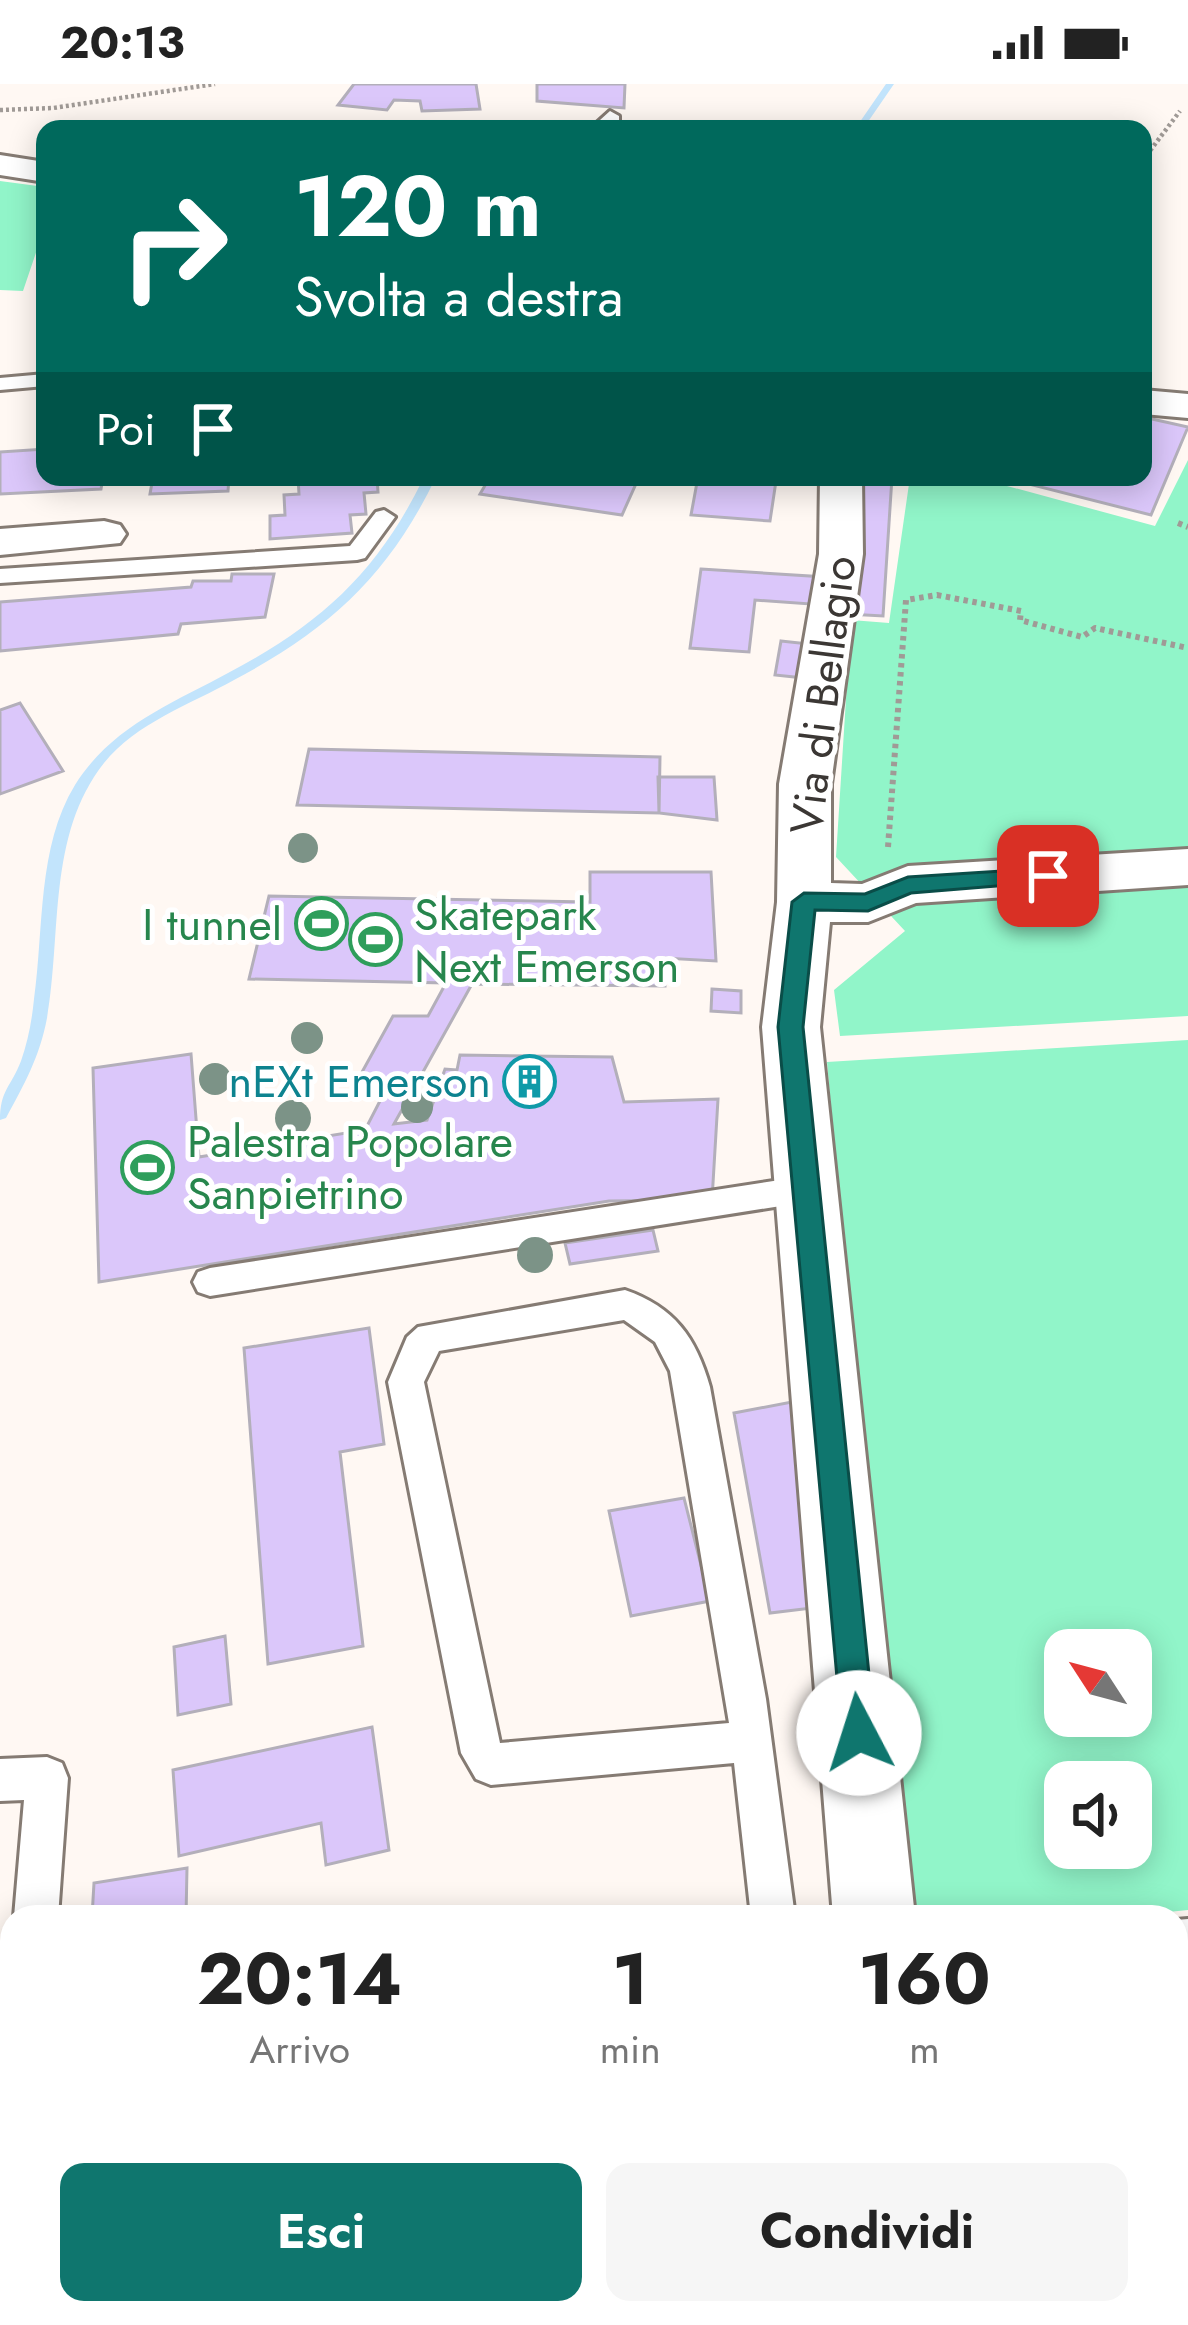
<!DOCTYPE html>
<html lang="it">
<style>
:root{--surface:#fff;--page:#f6f6f6;--text:#222;--muted:#767676;--accent:#0f766e}
body{margin:0;font-family:Jost,sans-serif;background:var(--page);color:var(--text);height:100vh;display:flex;flex-direction:column;font-size:45px;white-space:nowrap}
*{box-sizing:border-box;margin:0}
p{font-size:39px;color:var(--muted)}
.icon{flex:none;width:66px;height:66px;fill:none;stroke:currentColor;stroke-width:2;stroke-linecap:round;stroke-linejoin:round}
.map{position:relative;flex:1;overflow:hidden}
.panel{position:absolute;left:0px;top:1821px;width:1188px;height:420px;display:flex;flex-direction:column;background:var(--surface);border-radius:36px 36px 0 0;box-shadow:0 6px 30px #0003}
.panel>*{flex:none}
.guide{position:absolute;left:36px;top:36px;width:1116px;height:366px;border-radius:24px;box-shadow:0 6px 30px #0003;background:#00695c;color:#fff;overflow:hidden}
.needle{width:78px;rotate:306deg}
.fabs{position:absolute;left:1044px;top:1545px;display:grid;gap:24px}
.fabs a{display:grid;place-items:center;width:108px;height:108px;border-radius:24px;background:var(--surface);box-shadow:0 6px 30px #0003;font-size:60px}
.pin{position:absolute;display:grid;place-items:center;width:102px;height:102px;color:#fff;margin:-51px;border-radius:24px;box-shadow:0 6px 18px #0006}
.me{position:absolute;width:132px;margin:-66px;rotate:355deg;stroke-linejoin:round;filter:drop-shadow(0 0 9px #0008)}
.turn{display:flex;align-items:center;gap:42px;height:252px;padding:0 60px;font-size:54px}
.turn .icon{width:156px;height:156px;stroke-width:2.5}
.turn b{display:block;font-size:84px;line-height:102px}
.then{display:flex;align-items:center;height:114px;padding:0 60px;background:#0003;gap:24px;font-size:45px}
.eta{display:flex;justify-content:space-evenly;align-items:center;height:204px;text-align:center}
.eta b{font-size:72px;font-weight:700;line-height:84px}
.action{display:flex;gap:24px;margin-top:auto;padding:24px 60px}
.action a{flex:1;height:138px;border-radius:24px;background:var(--accent);color:#fff;font-size:48px;font-weight:700;line-height:138px;text-align:center}
.action a+a{background:var(--page);color:var(--text)}
.status{display:flex;justify-content:space-between;align-items:center;height:84px;padding:0 60px;background:var(--surface);direction:ltr}
.status svg{height:33px;fill:currentColor}
.map>svg:first-child{display:block}
.green{fill:#91f5c9;fill-rule:evenodd}
.lines{fill:none;stroke-linecap:round;stroke-linejoin:round}
.stream{fill:#c2e4fc;fill-rule:evenodd}
.building{fill:#dbc7fa;stroke:#b3afba;stroke-width:3}
.lane-casing{stroke:#857b73;stroke-width:6}
.street-casing{stroke:#857b73;stroke-width:6}
.path-far2{stroke:#a09a96;stroke-width:4.5;stroke-dasharray:3 3;stroke-linecap:butt}
.path-far1{stroke:#a09a96;stroke-width:6;stroke-dasharray:4.5 4.5;stroke-linecap:butt}
.path{stroke:#a09a96;stroke-width:10;stroke-dasharray:8 8;stroke-linecap:butt}
.lane{fill:#fff;fill-rule:evenodd}
.street{fill:#fff;fill-rule:evenodd}
.tree{fill:#7c9387}
.route{fill:#0f766e;stroke:#0a4d48;stroke-width:3}
.labels{text-anchor:middle;dominant-baseline:central;stroke-width:10;stroke-linejoin:round;paint-order:stroke}
.street-label{font-size:45px;fill:#3b3734;stroke:#fff}
.leisure-label{font-size:45px;fill:#27864d;stroke:#fff;text-anchor:start}
.culture-label{font-size:45px;fill:#0d838f;stroke:#fff;text-anchor:end}
</style>
<div class="status"><b>20:13</b><svg viewBox="0 0 49 12"><path d="M0 12V9h3v3zM5 12V6h3v6zM10 12V3h3v9zM15 12V0h3v12zM26 1h20v11H26zM47 4h2v5h-2z"/></svg></div>
<div class="map">
<svg width="1188" height="2241" viewBox="0 0 1188 2241">
<rect width="100%" height="100%" fill="#fff8f3"/>
<path class="green" d="M0,97l45,6v39l-22,65 -23,-1z
M1188,376v556l-348,20 -6,-46 71,-59 -69,-74 15,-237 38,3 21,-146h64l181,49z
M1188,956v870l-69,7h-217l-75,-855zM1065,1566h66v66h-66zM1065,1698h66v66h-66z
M133,2229h184l1,12h-195l10,-2z"/>
<g class="lines">
<path class="stream" d="M886,0h8l-31,45h-8z
M424,393h12c-47,98 -106,152 -202,203 -43,24 -98,43 -130,83 -57,72 -42,170 -57,255 -7,38 -23,67 -41,100l-6,2c0,-30 11,-33 21,-59 7,-20 11,-41 13,-62 10,-70 3,-152 41,-214 36,-58 96,-81 153,-112 93,-49 150,-101 196,-196z"/>
</g>
<path class="building" d="M354,0h122l4,25 -58,2 -2,-10 -26,-1 -7,10 -49,-5z
M537,0h88l-1,24 -87,-7z
M1143,333l45,10 -37,88 -150,-38h142z
M45,365v28h58l-2,12 -101,5v-42z
M153,393h76l-1,14 -78,3z
M298,393h79l1,15 -14,1 2,21 -16,1 2,18 -82,6v-23l15,-1 -1,-20 15,-1z
M490,393h149l-17,38 -142,-21z
M698,393l78,4 -6,40 -79,-6z
M852,393h40l-9,139 -35,-2z
M701,485l124,8 -1,28 -69,-5 -6,52 -59,-4z
M232,490h42l-9,43 -84,7 -3,10 -178,17v-49l191,-15 2,-6h38z
M781,557l28,3 -5,34 -29,-3z
M20,619l43,68 -63,23v-84z
M309,665l351,8 -1,56 -362,-8z
M658,693h56l3,43 -58,-7z
M590,788h121l5,89 -52,-3 1,28 -193,-2 -78,140 33,-4 18,-51 12,1 3,-15 152,2 12,45 94,-3 -6,101 -103,1 -510,81 -6,-214 98,-14 8,103 166,-27 16,-31 -30,-7 42,-76h35l18,-33 -197,-4 20,-83 321,6z
M712,905l29,2v22l-30,-2z
M653,1146l5,21 -88,13 -5,-21z
M369,1244l15,116 -44,8 23,194 -95,18 -24,-316z
M797,1317l15,207 -42,5 -36,-200z
M684,1414l26,103 -79,15 -22,-105z
M225,1552l6,68 -53,11 -4,-68z
M372,1643l17,123 -63,15 -5,-42 -142,33 -6,-86z
M187,1784l-1,49h-94l2,-34z
M423,2229h90l-38,12h-51z
M595,2229h11l2,12h-58z
M883,2229h166l3,12h-166z"/>
<g class="lines">
<defs>
<path id="lane" d="M610,27l9,5v12l-29,1z
M274,39l11,2 3,4 -23,-1z
M45,290v12l-45,4v-12z
M384,426l11,7 -30,41 -8,2 -357,23v-14l350,-23 26,-34z
M806,1092l12,4 4,9 -4,9 -12,4 -596,94 -12,-4 -5,-10 5,-10 12,-4z
M625,1206c49,17 71,47 85,97l56,312 29,218h-44l-17,-154 -243,22 -15,-6 -15,-26 -73,-371 19,-45 11,-10zM624,1236l31,22 15,29 59,352 -229,20 -76,-361 15,-31z
M47,1673l15,6 6,15 -10,139h-44l10,-117 -24,1v-42z"/>
<path id="street" d="M0,71l45,7v20l-45,-7z
M1143,306l45,4v24l-45,-4z
M820,393h42l1,77 -32,230v99l31,1 46,-18 280,-17v36l-272,18 -48,19h-38l-10,105 95,890h-82l-71,-890 15,-125 2,-118 40,-230z
M104,437l16,4 6,9 -6,9 -120,12v-26z
M1188,1835v84l-12,1v-84z
M1176,2005l12,5v121l-12,-5z
M12,2018v92l-12,5v-92z"/>
</defs>
<use href="#lane" class="lane-casing"/>
<use href="#street" class="street-casing"/>
<path class="path-far2" d="M0,26l53,-2 162,-24
M1143,76l37,-49"/>
<path class="path-far1" d="M1178,439l10,4
M888,763l18,-247 31,-5 84,16 -1,9 62,17 13,-9 93,20"/>
<path class="path" d="M334,2229l1,12"/>
<use href="#lane" class="lane"/>
<use href="#street" class="street"/>
</g>
<g class="tree">
<circle cx="303" cy="764" r="15"/>
<circle cx="307" cy="954" r="16"/>
<circle cx="215" cy="995" r="16"/>
<circle cx="417" cy="1023" r="16"/>
<circle cx="293" cy="1034" r="18"/>
<circle cx="535" cy="1171" r="18"/>
</g>
<path class="route" d="M1048,784l8,2v11l-145,12 -43,18 -53,-1 -12,117 72,706 -4,12 -12,5 -12,-5 -5,-12 -64,-706 14,-125 12,-9 61,1 43,-17z"/>
<defs>
<symbol id="stadium-ring" viewBox="-11 -11 22 22"><circle r="9.5" fill="#fff" stroke="#2e9e5b" stroke-width="1.5"/><path d="M0-5a6.5 5 0 1 0 0 10a6.5 5 0 1 0 0-10ZM-3.5-1.8h7v3.6h-7Z" fill="#2e9e5b"/></symbol>
<symbol id="building-ring" viewBox="-11 -11 22 22"><circle r="9.5" fill="#fff" stroke="#0f9aa8" stroke-width="1.5"/><path d="M-4-6H4V6H1V3H-1V6H-4ZM-2.5-4.3h1.7v1.8h-1.7ZM.8-4.3h1.7v1.8H.8ZM-2.5-1h1.7V.8h-1.7ZM.8-1h1.7V.8H.8Z" fill="#0f9aa8"/></symbol>
</defs>
<g fill-rule="evenodd">
<use href="#stadium-ring" x="292" y="810" width="59" height="59"/>
<use href="#stadium-ring" x="346" y="826" width="59" height="59"/>
<use href="#building-ring" x="500" y="968" width="59" height="59"/>
<use href="#stadium-ring" x="118" y="1054" width="59" height="59"/>
</g>
<g class="labels">
<g class="street-label">
<text transform="translate(823 611) rotate(-83)">Via di Bellagio</text>
</g>
<g class="leisure-label">
<text x="414" y="830">Skatepark<tspan x="414" dy="52">Next Emerson</tspan></text>
<text x="282" y="840" text-anchor="end">I tunnel</text>
<text x="187" y="1057">Palestra Popolare<tspan x="187" dy="52">Sanpietrino</tspan></text>
</g>
<g class="culture-label">
<text x="491" y="997">nEXt Emerson</text>
</g>
</g>
</svg>
<div class="fabs">
<a><svg class="needle" viewBox="-14 -14 28 28"><path d="M0-13l5 13h-10z" fill="#e53935"/><path d="M0 13l5-13h-10z" fill="#767676"/></svg></a>
<a><svg class="icon" aria-label="sound" viewBox="0 0 24 24"><path d="M4 9h4l5-4v14l-5-4H4zM17 9q2 3 0 6"/></svg></a>
</div>
<div class="pin" style="left:1048px;top:792px;background:#d93025"><svg class="icon" aria-label="arrive" viewBox="0 0 24 24"><path d="M6 21V4h12l-3 4 3 4H6"/></svg></div>
<svg class="me" style="left:859px;top:1649px" viewBox="-20 -20 40 40"><circle r="19" fill="#fff"/><path d="M0-13L10 11 0 6-10 11z" fill="#0f766e"/></svg>
<div class="guide">
<div class="turn"><svg class="icon" aria-label="right" viewBox="0 0 24 24"><path d="M7 20v-9h11M14 6l5 5-5 5"/></svg><div><b>120 m</b>Svolta a destra</div></div>
<div class="then">Poi<svg class="icon" aria-label="arrive" viewBox="0 0 24 24"><path d="M6 21V4h12l-3 4 3 4H6"/></svg></div>
</div>
<section class="panel">
<div class="eta">
<div><b>20:14</b><p>Arrivo</p></div>
<div><b>1</b><p>min</p></div>
<div><b>160</b><p>m</p></div>
</div>
<div class="action"><a>Esci</a><a>Condividi</a></div>
</section>
</div>
